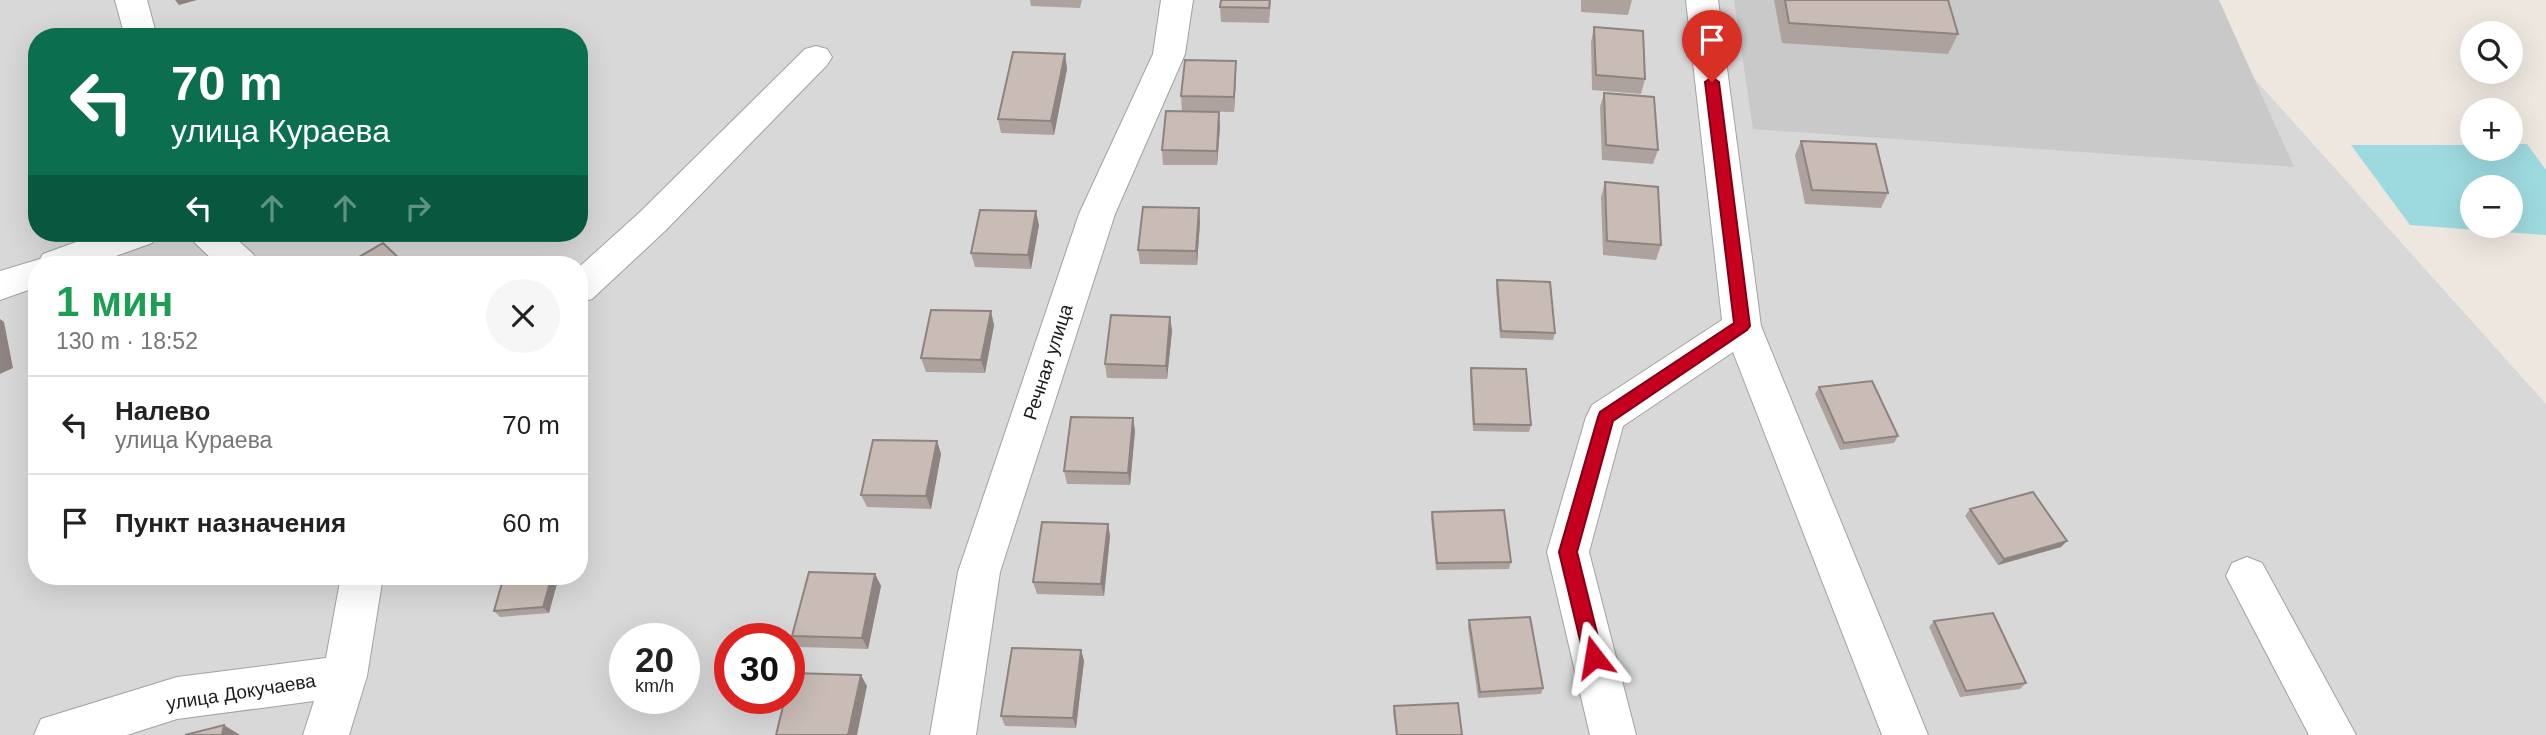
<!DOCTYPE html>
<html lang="ru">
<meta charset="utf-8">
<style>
:root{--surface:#fff;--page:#f6f6f6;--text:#222;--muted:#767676;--line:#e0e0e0}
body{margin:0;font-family:Arial,sans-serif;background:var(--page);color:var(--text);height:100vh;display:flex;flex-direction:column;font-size:26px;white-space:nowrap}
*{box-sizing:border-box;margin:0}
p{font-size:23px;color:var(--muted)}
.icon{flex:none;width:38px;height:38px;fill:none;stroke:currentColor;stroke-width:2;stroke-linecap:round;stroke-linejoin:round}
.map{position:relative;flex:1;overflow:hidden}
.panel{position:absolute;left:28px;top:256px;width:560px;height:329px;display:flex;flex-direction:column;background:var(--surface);border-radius:28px;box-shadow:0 7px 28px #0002}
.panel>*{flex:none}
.hud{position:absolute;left:28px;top:28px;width:560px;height:214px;border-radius:28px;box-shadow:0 7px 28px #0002;background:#0b6e4f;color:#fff;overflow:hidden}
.buttons{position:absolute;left:2460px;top:21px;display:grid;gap:14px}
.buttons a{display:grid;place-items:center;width:63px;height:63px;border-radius:50%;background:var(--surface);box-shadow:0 7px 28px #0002;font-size:35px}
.speed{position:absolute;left:609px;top:623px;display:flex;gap:14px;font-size:35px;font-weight:700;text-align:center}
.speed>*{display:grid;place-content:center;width:91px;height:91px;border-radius:50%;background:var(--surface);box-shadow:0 7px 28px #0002;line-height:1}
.speed small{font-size:18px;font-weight:400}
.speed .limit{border:10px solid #d22;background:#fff;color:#111}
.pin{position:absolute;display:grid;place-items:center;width:60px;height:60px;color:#fff;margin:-72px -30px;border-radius:50% 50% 50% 0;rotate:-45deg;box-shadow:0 0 7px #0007}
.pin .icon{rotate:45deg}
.me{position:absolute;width:77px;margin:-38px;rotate:346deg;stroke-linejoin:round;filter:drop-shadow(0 0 5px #0008)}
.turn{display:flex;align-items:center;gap:24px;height:147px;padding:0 28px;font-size:32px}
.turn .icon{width:91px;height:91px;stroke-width:2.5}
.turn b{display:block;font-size:49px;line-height:60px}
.lanes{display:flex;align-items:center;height:66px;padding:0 28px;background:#0003;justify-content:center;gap:35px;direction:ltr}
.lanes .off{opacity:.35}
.round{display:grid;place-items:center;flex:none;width:74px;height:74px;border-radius:37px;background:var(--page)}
.headline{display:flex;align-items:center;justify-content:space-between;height:119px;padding:0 28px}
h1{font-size:42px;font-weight:600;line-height:52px;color:#1e9e55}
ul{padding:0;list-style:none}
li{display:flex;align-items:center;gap:21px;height:98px;padding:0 28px;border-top:2px solid var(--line)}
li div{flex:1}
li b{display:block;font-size:26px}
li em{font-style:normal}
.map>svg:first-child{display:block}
.residential{fill:#d9d8d8;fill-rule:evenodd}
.religious{fill:#c9c9c9}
.water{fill:#9ddadf;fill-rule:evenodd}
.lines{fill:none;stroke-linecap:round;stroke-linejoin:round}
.minor-casing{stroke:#a2a2a2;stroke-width:2}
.minor{fill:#fff;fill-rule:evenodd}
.wall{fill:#ada29d}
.shaded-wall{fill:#8d847f}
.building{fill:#c9bcb6;stroke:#8d847f;stroke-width:2}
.route{fill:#c6001f;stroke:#810014;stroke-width:2}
.labels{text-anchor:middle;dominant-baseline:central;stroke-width:5;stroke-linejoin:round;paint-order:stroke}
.street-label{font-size:19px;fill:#1b1b1b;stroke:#fff}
</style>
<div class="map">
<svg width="2546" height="735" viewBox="0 0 2546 735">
<rect width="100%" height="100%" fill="#eee7e0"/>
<path class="residential" d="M0,0h2184l362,404v331h-2546zM37,37h542v196h-542zM37,264h542v312h-542zM625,639h59v59h-59zM730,639h59v59h-59z"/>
<path class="religious" d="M1734,0h485l75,167 -541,-38z"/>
<path class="water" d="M2511,144h16l19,26v65l-136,-10 -59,-80h122v4h38zM2473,187h38v39h-38z"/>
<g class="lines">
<defs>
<path id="minor" d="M115,0h32l10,37h-32z
M1161,0h32l-8,54 -70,160 -115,358 -24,163h-46l28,-163 121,-358 74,-160z
M1686,0h32l43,326 167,409h-46l-149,-383 -110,74 -34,126 47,183h-46l-43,-183 39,-135 6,-12 130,-85z
M816,46l11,3 5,8 -5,8 -162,166 -73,68 -13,4v-36l60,-54 166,-164z
M101,233h56l-5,10 -58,21h-57v23l-37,13v-29l40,-12 3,-5z
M190,233h40l23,21 5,10h-41l-22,-21z
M2247,557l15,6 94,172h-47l-83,-159 6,-13z
M341,576h42l-16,100 -18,59h-46l11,-34 -137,18 -50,16h-93l7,-16 136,-42 149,-19z"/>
</defs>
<use href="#minor" class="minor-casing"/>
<use href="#minor" class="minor"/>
</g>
<path class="wall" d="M1030,0h52l-2,8 -49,-2z
M1271,0l-2,23 -48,-1 -1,-15z
M1581,0h51l-4,15 -47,-3z
M1774,0h174l10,34 -10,20 -166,-11z
M1594,27l51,52 -4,15 -49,-4 -1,-48z
M1065,54l2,15 -13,66 -53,-2 -3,-14z
M1236,76l-2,36 -52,-1 -1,-15z
M1604,93l54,57 -5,14 -51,-4 -2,-53z
M1220,127l-3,38h-54l-1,-15z
M1801,141l87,52 -7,15 -76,-4 -10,-49z
M1605,182l56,63 -5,15 -53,-5 -2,-58z
M1199,208l1,14 -3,43 -57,-1 -2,-14z
M1039,225l-8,44 -56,-2 -4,-14z
M1497,280l58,53 -2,7 -53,-2 -4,-50z
M1170,317l2,14 -5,48 -60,-1 -2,-14z
M994,325l-9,48 -59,-1 -5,-14z
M1471,368l60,57 -2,7 -56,-1 -3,-56z
M1819,387l79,49 -4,7 -54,7 -25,-56z
M1133,418l2,13 -5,54 -63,-1 -3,-13z
M937,441l4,13 -10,55 -64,-2 -6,-12z
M1970,509l91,38 -63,18 -33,-49z
M1432,512l79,50 -2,7 -73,1 -5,-52z
M1108,524l2,12 -6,60 -67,-2 -4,-12z
M875,574l6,12 -13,63 -68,-2 -8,-11z
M559,576l-10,37 -49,4 -6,-6z
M1469,620l74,68 -2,6 -63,4 -10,-71z
M1934,621l92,62 -6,6 -60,8 -31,-70z
M1081,650l3,11 -8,67 -71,-2 -4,-10z
M1394,706l68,29h-66l-3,-23z"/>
<path class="shaded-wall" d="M175,0h22l-18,5z
M1065,54l2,15 -13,66 -3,-14z
M1236,61v15l-2,36v-15z
M1219,112l1,15 -3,38v-14z
M1199,208l1,14 -3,43 -1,-14z
M1036,211l3,14 -8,44 -3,-14z
M268,233h13l-10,4z
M991,311l3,14 -9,48 -4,-13z
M1170,317l2,14 -5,48 -1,-13z
M0,319l4,3 9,46 -13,6z
M1133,418l2,13 -5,54 -2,-12z
M937,441l4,13 -10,55 -5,-13z
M1108,524l2,12 -6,60 -3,-12z
M2067,541l-6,6 -63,18 6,-6z
M875,574l6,12 -13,63 -6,-11z
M552,576h7l-10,37 -6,-6z
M1081,650l3,11 -8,67 -3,-10z
M861,675l6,11 -10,49h-9z
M224,725l16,10h-18z"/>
<path class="building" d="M1221,0h49l-1,8 -49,-1z
M1785,0h163l10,34 -169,-11z
M1594,27l49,4 2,48 -49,-4z
M1013,52l52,2 -14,67 -53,-2z
M1185,60l51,1 -2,36 -53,-1z
M1604,93l50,4 4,53 -52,-5z
M1166,111l53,1 -2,39 -55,-1z
M1801,141l75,3 12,49 -76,-3z
M1605,182l53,5 3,58 -54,-4z
M1143,207l56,1 -3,43 -58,-1z
M980,210l56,1 -8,44 -57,-2z
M383,243l22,21h-58z
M1497,280l53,2 5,51 -54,-2z
M931,310l60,1 -10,49 -60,-2z
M1111,315l59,2 -4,49 -61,-2z
M1471,368l55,1 5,56 -57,-1z
M1872,381l26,55 -54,7 -25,-56z
M1071,417l62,1 -5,55 -64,-2z
M873,440l64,1 -11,55 -65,-1z
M2033,492l34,49 -63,18 -34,-50z
M1504,510l7,52 -74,1 -5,-51z
M1042,522l66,2 -7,60 -68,-2z
M809,572l66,2 -13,64 -70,-2z
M504,576h48l-9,31 -49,4z
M1993,613l33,70 -60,8 -32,-70z
M1530,617l13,71 -63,4 -11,-72z
M1012,648l69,2 -8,68 -72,-2z
M791,673l70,2 -13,60h-72l9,-37h4v-19z
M1458,703l4,32h-65l-3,-29z
M224,725l-2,10h-37z"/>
<path class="route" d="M1712,77l7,5 31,244 -3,4 -134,91 -36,131 26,105 -3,6 -6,2 -7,-2 -3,-6 -25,-105 39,-135 2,-5 134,-89 -29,-241z"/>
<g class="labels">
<g class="street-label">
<text transform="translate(1048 362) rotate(-72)">Речная улица</text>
<text transform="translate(241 692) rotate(-9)">улица Докучаева</text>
</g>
</g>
</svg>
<div class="buttons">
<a><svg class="icon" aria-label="search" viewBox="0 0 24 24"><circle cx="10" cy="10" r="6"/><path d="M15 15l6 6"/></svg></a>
<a>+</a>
<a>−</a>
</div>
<div class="speed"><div>20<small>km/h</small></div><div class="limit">30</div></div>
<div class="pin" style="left:1712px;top:82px;background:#d93025"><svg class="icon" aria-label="arrive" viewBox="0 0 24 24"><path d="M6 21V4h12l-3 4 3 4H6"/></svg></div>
<svg class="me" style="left:1594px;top:657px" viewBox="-20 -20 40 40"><path d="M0-17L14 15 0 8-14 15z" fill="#c6001f" stroke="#fff" stroke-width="4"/></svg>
<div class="hud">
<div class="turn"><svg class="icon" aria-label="left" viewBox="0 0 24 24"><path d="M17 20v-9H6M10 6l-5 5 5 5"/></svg><div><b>70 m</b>улица Кураева</div></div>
<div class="lanes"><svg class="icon" aria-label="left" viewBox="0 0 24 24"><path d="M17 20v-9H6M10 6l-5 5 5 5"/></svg><svg class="icon off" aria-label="ahead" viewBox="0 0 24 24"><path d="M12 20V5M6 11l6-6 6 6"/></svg><svg class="icon off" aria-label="ahead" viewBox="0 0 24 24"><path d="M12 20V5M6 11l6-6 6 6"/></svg><svg class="icon off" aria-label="right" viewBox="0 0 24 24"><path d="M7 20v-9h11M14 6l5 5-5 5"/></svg></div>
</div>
<section class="panel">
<div class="headline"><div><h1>1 мин</h1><p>130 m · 18:52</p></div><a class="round"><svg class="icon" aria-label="close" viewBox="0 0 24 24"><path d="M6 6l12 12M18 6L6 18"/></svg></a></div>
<ul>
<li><svg class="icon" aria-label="left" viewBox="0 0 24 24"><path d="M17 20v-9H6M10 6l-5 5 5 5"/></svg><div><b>Налево</b><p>улица Кураева</p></div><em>70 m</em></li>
<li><svg class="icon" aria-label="arrive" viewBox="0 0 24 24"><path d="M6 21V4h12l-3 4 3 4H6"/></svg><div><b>Пункт назначения</b></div><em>60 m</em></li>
</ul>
</section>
</div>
